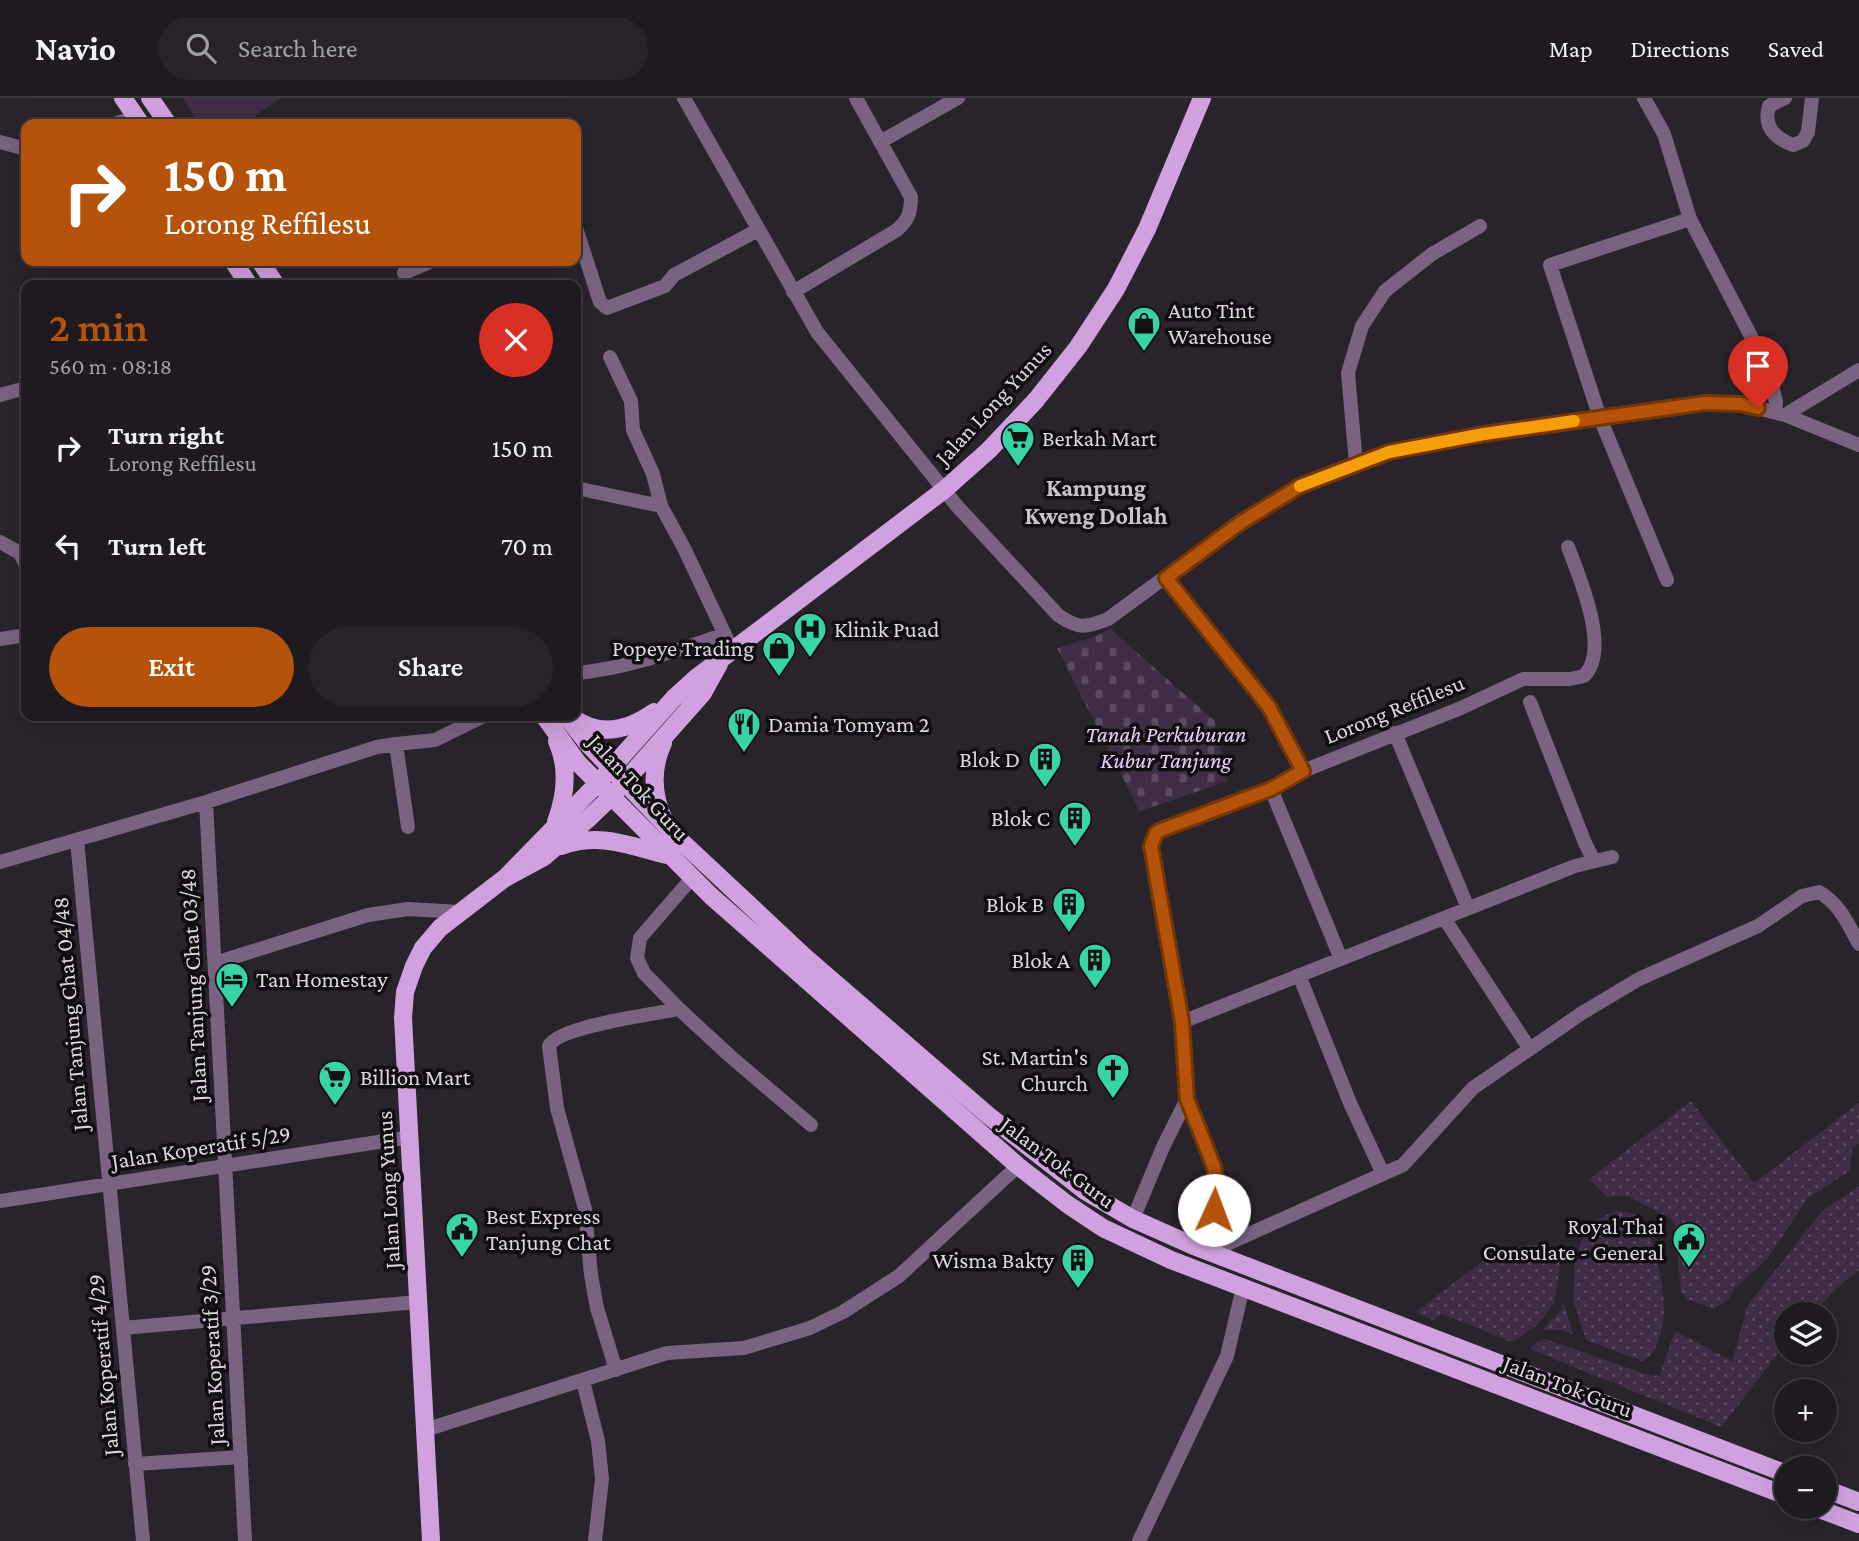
<!DOCTYPE html>
<meta charset="utf-8">
<style>
:root{--surface:#1f1a20;--page:#272329;--text:#f1f3f6;--muted:#a1a1a5;--line:#3c383e;--accent:#b45309}
body{margin:0;font-family:"Crimson Pro",serif;background:var(--page);color:var(--text);height:100vh;display:flex;flex-direction:column;font-size:26px;white-space:nowrap}
*{box-sizing:border-box;margin:0}
p{font-size:23px;color:var(--muted)}
.icon{flex:none;width:38px;height:38px;fill:none;stroke:currentColor;stroke-width:2;stroke-linecap:round;stroke-linejoin:round}
.map{position:relative;flex:1;overflow:hidden}
.drawer{position:absolute;left:21px;top:182px;width:560px;height:441px;display:flex;flex-direction:column;background:var(--surface);border-radius:14px;box-shadow:0 7px 28px #0002,0 0 0 2px var(--line)}
.drawer>*{flex:none}
.top-card{position:absolute;left:21px;top:21px;width:560px;height:147px;border-radius:14px;box-shadow:0 7px 28px #0002,0 0 0 2px var(--line);background:#b45309;color:#fff;overflow:hidden}
.controls{position:absolute;left:1774px;top:1204px;display:grid;gap:14px}
.controls a{display:grid;place-items:center;width:63px;height:63px;border-radius:50%;background:var(--surface);box-shadow:0 7px 28px #0002,0 0 0 2px var(--line);font-size:35px}
.pin{position:absolute;display:grid;place-items:center;width:60px;height:60px;color:#fff;margin:-72px -30px;border-radius:50% 50% 50% 0;rotate:-45deg;box-shadow:0 0 7px #0007}
.pin .icon{rotate:45deg}
.me{position:absolute;width:77px;margin:-38px;rotate:2deg;stroke-linejoin:round;filter:drop-shadow(0 0 5px #0008)}
.turn{display:flex;align-items:center;gap:24px;height:147px;padding:0 28px;font-size:32px}
.turn .icon{width:91px;height:91px;stroke-width:2.5}
.turn b{display:block;font-size:49px;line-height:60px}
.round{display:grid;place-items:center;flex:none;width:74px;height:74px;border-radius:37px;background:var(--page)}
.headline{display:flex;align-items:center;justify-content:space-between;height:119px;padding:0 28px}
h1{font-size:42px;font-weight:600;line-height:52px;color:var(--accent)}
.cta{display:flex;gap:14px;margin-top:auto;padding:14px 28px}
.cta a{flex:1;height:80px;border-radius:42px;background:var(--accent);color:#fff;font-size:28px;font-weight:600;line-height:80px;text-align:center}
.cta a+a{background:var(--page);color:var(--text)}
ul{padding:0;list-style:none}
li{display:flex;align-items:center;gap:21px;height:98px;padding:0 28px}
li div{flex:1}
li b{display:block;font-size:26px}
li em{font-style:normal}
header{display:flex;align-items:center;gap:42px;box-sizing:border-box;height:98px;padding:0 35px;background:var(--surface);border-bottom:2px solid var(--line)}
header strong{font-size:33px}
nav{display:flex;gap:38px;margin-inline-start:auto;font-size:24px}
.search{width:490px;height:63px;background:var(--page);display:flex;align-items:center;gap:18px;box-sizing:border-box;padding:0 24px;border-radius:38px;color:var(--muted);font-size:26px}
.map>svg:first-child{display:block}
.grass{fill:url(#grass-dots)}
.cemetery{fill:url(#cemetery-stones)}
.garden{fill:#3f2d45}
.lines{fill:none;stroke-linecap:round;stroke-linejoin:round}
.street{stroke:#7a6381;stroke-width:14}
.primary{stroke:#d0a1de;stroke-width:18}
.route-casing{stroke:#753606;stroke-width:18}
.route{stroke:#b45309;stroke-width:12}
.slow{stroke:#f59e0b;stroke-width:12}
.labels{text-anchor:middle;dominant-baseline:central;stroke-width:7;stroke-linejoin:round;paint-order:stroke}
.poi-label{font-size:23px;fill:#dcd8de;stroke:#100d11;text-anchor:end}
.street-label{font-size:23px;fill:#dcd8de;stroke:#100d11}
.park-label{font-size:23px;font-style:italic;fill:#efcdfa;stroke:#100d11}
.neighbourhood-label{font-size:24px;font-weight:bold;fill:#cac1cd;stroke:#100d11}
</style>
<header>
<strong>Navio</strong>
<div class="search"><svg class="icon" aria-label="search" viewBox="0 0 24 24"><circle cx="10" cy="10" r="6"/><path d="M15 15l6 6"/></svg>Search here</div>
<nav><a>Map</a><a>Directions</a><a>Saved</a></nav>
</header>
<div class="map">
<svg width="1859" height="1443" viewBox="0 0 1859 1443">
<defs>
<pattern id="grass-dots" width="8" height="8" patternUnits="userSpaceOnUse" patternTransform="scale(1.75)"><rect width="8" height="8" fill="#3f2d45"/><path d="M2 2h.1M6 6h.1" fill="none" stroke="#5a4b5f" stroke-width="1.8" stroke-linecap="round"/></pattern>
<pattern id="cemetery-stones" width="16" height="16" patternUnits="userSpaceOnUse" patternTransform="scale(1.75)"><rect width="16" height="16" fill="#3f2d45"/><path d="M2 7V4a2 2 0 0 1 4 0v3zM10 15v-3a2 2 0 0 1 4 0v3z" fill="#5a4b5f"/></pattern>
</defs>
<rect width="100%" height="100%" fill="#29232b"/>
<path class="grass" d="M1691,1003l63,82 105,-80v40l-7,6 -2,22 -42,27 -41,61 -33,30 -5,10 -15,10 -25,-9 -8,-9 -6,-66 -5,-7 -42,-22 -21,1 -18,-18z
M1859,1088v84l-23,19 -23,25h-26v28l-66,85 -191,-78 7,-7 8,-3 106,37 9,-1 15,-44 57,30 16,-56 75,-95z
M1616,1113c11,1 22,2 29,12 8,12 20,70 19,86 0,15 -6,47 -22,52l-56,-21 -13,-40 2,-37 9,-31 11,-12z
M1530,1147l27,2 4,11 -7,46 -18,22 -24,16 -70,-28 -9,6 -17,-8 81,-62z
M1564,1205l9,31 -11,-4h-20l17,-17z"/>
<path class="cemetery" d="M1110,531l105,92 12,60 -89,31 -1,-6 -80,-158 39,-12z"/>
<path class="garden" d="M182,0h98l-35,26h-45z"/>
<g class="lines">
<path class="street" d="M684,0l133,234 140,174 101,109c20,14 27,13 50,4l131,-96 61,-37 56,-22 33,-12 95,-18 221,-31 36,1 44,11 74,30
M1644,0l20,36 26,85 78,150 8,33 -1,10
M1785,0l-16,8c-6,20 5,32 24,39l10,-4 5,-9 4,-34
M114,26l22,-7
M0,44l26,7
M880,44l78,-44
M576,130l24,74 7,6 58,-22 9,-11 84,-45
M404,175l28,-12
M793,194l104,-62c11,-10 14,-17 14,-33l-55,-99
M610,259l21,44 2,29 20,44 8,32 23,42 49,104
M0,297l26,-7
M1785,317l74,-45
M1356,366l-8,-91 14,-47 23,-35 47,-37 48,-28
M576,390l85,18
M0,444l20,11 6,12
M1166,480l103,129 34,64
M1667,482l-67,-162 -50,-153 140,-46
M0,541l26,-4
M576,575c48,-4 103,-23 149,-39
M1530,604l55,141 9,18
M1395,635l73,175
M396,646l39,-4 49,-24
M1271,691l70,170
M206,704l39,739
M77,742l66,701
M0,764l206,-60 171,-55 19,-3 12,83
M692,780l-52,60 -3,20 7,15 35,36 51,47 81,69
M1444,820l85,130
M215,865l153,-48 40,-6 52,3
M1299,877l51,128 33,71
M1182,924l393,-156 37,-9
M1187,1001c14,34 38,75 26,113 -4,12 -12,23 -19,34
M0,1103l410,-64
M1133,1121l30,-72 24,-48 -5,-77 -31,-176 5,-13 10,-6 105,-38 32,-18 158,-63 62,-29h47l14,-3c27,-26 -5,-100 -16,-129
M1209,1154l194,-87 70,-77 109,-75 57,-34 119,-53 44,-30 17,-4c21,12 29,32 40,52
M123,1230l295,-26
M616,1272l-19,-62 -6,-33 -6,-66 -28,-101 -8,-62c9,-20 106,-32 130,-37
M583,1283l15,60 4,38 -7,62
M425,1332l242,-77 77,-5 66,-20 33,-16 56,-36 119,-110
M135,1366l106,-7
M1139,1443l88,-185 16,-69"/>
<path class="primary" d="M123,0l18,26
M150,0l18,26
M233,163l16,24
M260,163l16,24
M544,618l34,47 133,133 307,270 49,38 36,24 68,32 616,236
M566,618l22,28 93,97 124,116 184,159 96,75 48,28 61,27 593,228
M571,618c27,22 56,15 83,-4
M663,645c-12,26 -11,51 1,77
M556,724c10,-27 13,-54 1,-81
M561,748c40,-14 68,0 106,9
M505,780l93,-95 76,-85 22,-20 248,-188 45,-40 47,-50 42,-53 38,-58 31,-60 55,-131
M1825,1391l34,13
M1814,1409l45,17
M431,1443l-28,-523 2,-26 9,-26 9,-18 17,-20 65,-50 39,-21 43,-37 24,-23 92,-104 16,-29"/>
</g>
<g class="lines">
<defs>
<path id="route" d="M1214,1112l3,-23 -3,-20 -27,-68 -5,-77 -31,-176 5,-13 5,-3 110,-41 32,-18 -34,-64 -103,-129 74,-55 60,-37 89,-34 95,-18 221,-31 36,1 17,4"/>
</defs>
<use href="#route" class="route-casing"/>
<use href="#route" class="route"/>
<path class="slow" d="M1300,388l89,-34 95,-18 90,-13"/>
</g>
<defs>
<symbol id="shop-pin" viewBox="-11 -11 22 30"><path d="M0 17L-7.5 6A9.5 9.5 0 1 1 7.5 6Z" fill="#37d4a6" stroke="#100d11"/><path d="M-5-2.5h2.3a2.7 3.5 0 0 1 5.4 0H5L5.5 6h-11ZM-1.5-2.5h3a1.5 2.3 0 0 0-3 0Z" fill="#111"/></symbol>
<symbol id="supermarket-pin" viewBox="-11 -11 22 30"><path d="M0 17L-7.5 6A9.5 9.5 0 1 1 7.5 6Z" fill="#37d4a6" stroke="#100d11"/><path d="M-6-5.5h2.5l.6 2H6L4.5 2H-2.5L-4.4-4H-6ZM-1.5 3.2a1.3 1.3 0 1 0 .1 0ZM3 3.2a1.3 1.3 0 1 0 .1 0Z" fill="#111"/></symbol>
<symbol id="hospital-pin" viewBox="-11 -11 22 30"><path d="M0 17L-7.5 6A9.5 9.5 0 1 1 7.5 6Z" fill="#37d4a6" stroke="#100d11"/><path d="M-5-5h3v3.5h4V-5h3V5h-3V1.5h-4V5h-3Z" fill="#111"/></symbol>
<symbol id="restaurant-pin" viewBox="-11 -11 22 30"><path d="M0 17L-7.5 6A9.5 9.5 0 1 1 7.5 6Z" fill="#37d4a6" stroke="#100d11"/><path d="M-5-6h1v4h1v-4h1v4h1v-4h1v5L-1.5 .5V6h-2V.5L-5-1ZM5-6V6H3V1.5H1.5Q1.5-4 5-6Z" fill="#111"/></symbol>
<symbol id="building-pin" viewBox="-11 -11 22 30"><path d="M0 17L-7.5 6A9.5 9.5 0 1 1 7.5 6Z" fill="#37d4a6" stroke="#100d11"/><path d="M-4-6H4V6H1V3H-1V6H-4ZM-2.5-4.3h1.7v1.8h-1.7ZM.8-4.3h1.7v1.8H.8ZM-2.5-1h1.7V.8h-1.7ZM.8-1h1.7V.8H.8Z" fill="#111"/></symbol>
<symbol id="hotel-pin" viewBox="-11 -11 22 30"><path d="M0 17L-7.5 6A9.5 9.5 0 1 1 7.5 6Z" fill="#37d4a6" stroke="#100d11"/><path d="M-6-4.5h1.5V1H6V5H4.5V3h-9V5H-6ZM-4 0a1.8 1.8 0 1 1 3.6 0ZM.5 0V-2.5h3Q6-2.5 6 0Z" fill="#111"/></symbol>
<symbol id="church-pin" viewBox="-11 -11 22 30"><path d="M0 17L-7.5 6A9.5 9.5 0 1 1 7.5 6Z" fill="#37d4a6" stroke="#100d11"/><path d="M-1.2-6h2.4v3.5h3.3v2.4h-3.3V6h-2.4V-.1h-3.3v-2.4h3.3Z" fill="#111"/></symbol>
<symbol id="civic-pin" viewBox="-11 -11 22 30"><path d="M0 17L-7.5 6A9.5 9.5 0 1 1 7.5 6Z" fill="#37d4a6" stroke="#100d11"/><path d="M-.6-6.5H3V-4.5H.6V-3L4-1V1h2V6H-6V1h2V-1L-.6-3ZM-1.2 2.5V6h2.4V2.5Z" fill="#111"/></symbol>
</defs>
<g fill-rule="evenodd">
<use href="#shop-pin" x="1125" y="206" width="38" height="52"/>
<use href="#supermarket-pin" x="999" y="321" width="38" height="52"/>
<use href="#hospital-pin" x="791" y="512" width="38" height="52"/>
<use href="#shop-pin" x="760" y="531" width="38" height="52"/>
<use href="#restaurant-pin" x="725" y="607" width="38" height="52"/>
<use href="#building-pin" x="1026" y="642" width="38" height="52"/>
<use href="#building-pin" x="1056" y="701" width="38" height="52"/>
<use href="#building-pin" x="1050" y="787" width="38" height="52"/>
<use href="#building-pin" x="1076" y="843" width="38" height="52"/>
<use href="#hotel-pin" x="213" y="862" width="38" height="52"/>
<use href="#church-pin" x="1094" y="953" width="38" height="52"/>
<use href="#supermarket-pin" x="316" y="960" width="38" height="52"/>
<use href="#civic-pin" x="443" y="1112" width="38" height="52"/>
<use href="#civic-pin" x="1670" y="1122" width="38" height="52"/>
<use href="#building-pin" x="1059" y="1143" width="38" height="52"/>
</g>
<g class="labels">
<g class="poi-label">
<text x="1168" y="212" text-anchor="start">Auto Tint<tspan x="1168" dy="26">Warehouse</tspan></text>
<text x="1042" y="340" text-anchor="start">Berkah Mart</text>
<text x="834" y="531" text-anchor="start">Klinik Puad</text>
<text x="754" y="550">Popeye Trading</text>
<text x="768" y="626" text-anchor="start">Damia Tomyam 2</text>
<text x="1020" y="661">Blok D</text>
<text x="1050" y="720">Blok C</text>
<text x="1044" y="806">Blok B</text>
<text x="1070" y="862">Blok A</text>
<text x="256" y="881" text-anchor="start">Tan Homestay</text>
<text x="1088" y="959">St. Martin's<tspan x="1088" dy="26">Church</tspan></text>
<text x="360" y="979" text-anchor="start">Billion Mart</text>
<text x="486" y="1118" text-anchor="start">Best Express<tspan x="486" dy="26">Tanjung Chat</tspan></text>
<text x="1664" y="1128">Royal Thai<tspan x="1664" dy="26">Consulate - General</tspan></text>
<text x="1054" y="1162">Wisma Bakty</text>
</g>
<g class="street-label">
<text transform="translate(993 305) rotate(-47)">Jalan Long Yunus</text>
<text transform="translate(1394 611) rotate(-22)">Lorong Reffilesu</text>
<text transform="translate(639 689) rotate(47)">Jalan Tok Guru</text>
<text transform="translate(193 887) rotate(-93)">Jalan Tanjung Chat 03/48</text>
<text transform="translate(70 916) rotate(-95)">Jalan Tanjung Chat 04/48</text>
<text transform="translate(201 1049) rotate(-9)">Jalan Koperatif 5/29</text>
<text transform="translate(1058 1064) rotate(37)">Jalan Tok Guru</text>
<text transform="translate(388 1092) rotate(-93)">Jalan Long Yunus</text>
<text transform="translate(212 1257) rotate(-93)">Jalan Koperatif 3/29</text>
<text transform="translate(103 1267) rotate(-95)">Jalan Koperatif 4/29</text>
<text transform="translate(1568 1288) rotate(21)">Jalan Tok Guru</text>
</g>
<g class="park-label">
<text x="1166" y="636">Tanah Perkuburan<tspan x="1166" dy="26">Kubur Tanjung</tspan></text>
</g>
<g class="neighbourhood-label">
<text x="1096" y="389">Kampung<tspan x="1096" dy="28">Kweng Dollah</tspan></text>
</g>
</g>
</svg>
<div class="controls">
<a><svg class="icon" aria-label="layers" viewBox="0 0 24 24"><path d="M12 4l9 5-9 5-9-5zM3 14l9 5 9-5"/></svg></a>
<a>+</a>
<a>−</a>
</div>
<div class="pin" style="left:1758px;top:310px;background:#d93025"><svg class="icon" aria-label="arrive" viewBox="0 0 24 24"><path d="M6 21V4h12l-3 4 3 4H6"/></svg></div>
<svg class="me" style="left:1214px;top:1112px" viewBox="-20 -20 40 40"><circle r="19" fill="#fff"/><path d="M0-13L10 11 0 6-10 11z" fill="#b45309"/></svg>
<div class="top-card">
<div class="turn"><svg class="icon" aria-label="right" viewBox="0 0 24 24"><path d="M7 20v-9h11M14 6l5 5-5 5"/></svg><div><b>150 m</b>Lorong Reffilesu</div></div>
</div>
<section class="drawer">
<div class="headline"><div><h1>2 min</h1><p>560 m · 08:18</p></div><a class="round" style="background:#d93025;color:#fff"><svg class="icon" aria-label="close" viewBox="0 0 24 24"><path d="M6 6l12 12M18 6L6 18"/></svg></a></div>
<ul>
<li><svg class="icon" aria-label="right" viewBox="0 0 24 24"><path d="M7 20v-9h11M14 6l5 5-5 5"/></svg><div><b>Turn right</b><p>Lorong Reffilesu</p></div><em>150 m</em></li>
<li><svg class="icon" aria-label="left" viewBox="0 0 24 24"><path d="M17 20v-9H6M10 6l-5 5 5 5"/></svg><div><b>Turn left</b></div><em>70 m</em></li>
</ul>
<div class="cta"><a>Exit</a><a>Share</a></div>
</section>
</div>
